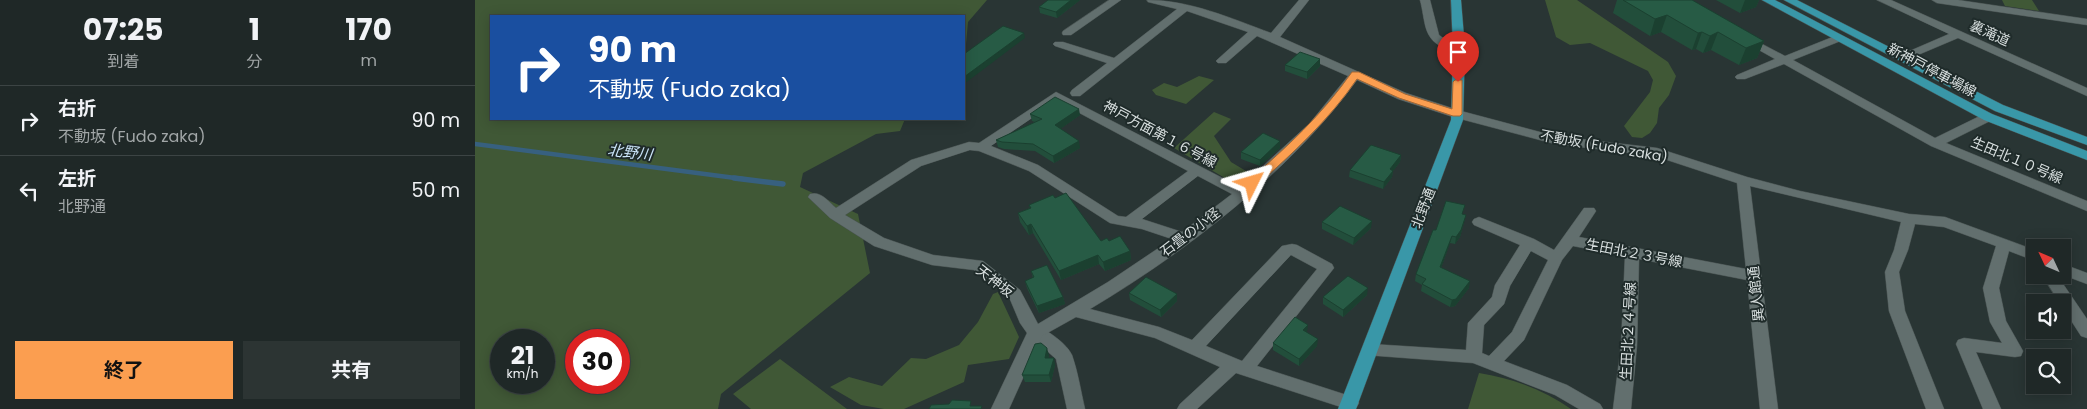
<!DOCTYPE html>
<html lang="ja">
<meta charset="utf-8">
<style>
:root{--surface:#1f2827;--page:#2c3433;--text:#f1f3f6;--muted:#a1a6a7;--line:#3c4444;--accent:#fb9e50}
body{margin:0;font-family:Poppins,"Noto Sans JP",sans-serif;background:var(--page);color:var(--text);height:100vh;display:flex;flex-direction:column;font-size:19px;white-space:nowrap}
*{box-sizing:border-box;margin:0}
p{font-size:16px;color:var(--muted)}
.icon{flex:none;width:28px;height:28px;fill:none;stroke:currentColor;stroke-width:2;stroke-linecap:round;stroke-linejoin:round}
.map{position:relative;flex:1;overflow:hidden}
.details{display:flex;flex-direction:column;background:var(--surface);width:475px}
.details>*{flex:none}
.top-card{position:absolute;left:15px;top:15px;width:475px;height:105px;border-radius:0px;box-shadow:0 2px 12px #0003,0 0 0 1px var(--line);background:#1a4fa0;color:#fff;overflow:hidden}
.needle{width:32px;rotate:314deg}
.tools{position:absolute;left:1551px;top:239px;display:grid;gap:10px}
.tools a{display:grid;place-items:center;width:45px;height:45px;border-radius:0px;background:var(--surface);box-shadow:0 2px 12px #0003,0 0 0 1px var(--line);font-size:25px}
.speed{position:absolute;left:15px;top:329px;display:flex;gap:10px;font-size:25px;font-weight:700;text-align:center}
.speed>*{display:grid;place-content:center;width:65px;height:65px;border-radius:50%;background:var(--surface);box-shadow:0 2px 12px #0003,0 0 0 1px var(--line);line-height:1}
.speed small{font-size:12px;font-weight:400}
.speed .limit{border:8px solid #d22;background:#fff;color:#111}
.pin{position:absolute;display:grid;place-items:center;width:42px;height:42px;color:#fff;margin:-51px -21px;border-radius:50% 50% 50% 0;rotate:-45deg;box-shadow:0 0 5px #0007}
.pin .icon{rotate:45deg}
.me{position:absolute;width:55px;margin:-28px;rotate:50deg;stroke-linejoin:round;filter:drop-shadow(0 0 4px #0008)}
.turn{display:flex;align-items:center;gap:18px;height:105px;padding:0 15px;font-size:22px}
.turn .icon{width:65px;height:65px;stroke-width:2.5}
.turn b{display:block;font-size:35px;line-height:42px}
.eta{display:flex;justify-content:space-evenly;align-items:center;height:85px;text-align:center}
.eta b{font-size:30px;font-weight:700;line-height:35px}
.cta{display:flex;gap:10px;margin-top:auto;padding:10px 15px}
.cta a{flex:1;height:58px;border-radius:0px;background:var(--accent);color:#111;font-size:20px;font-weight:700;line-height:58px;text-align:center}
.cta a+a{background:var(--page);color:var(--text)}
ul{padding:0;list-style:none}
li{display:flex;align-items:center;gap:15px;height:70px;padding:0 15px;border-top:1px solid var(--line)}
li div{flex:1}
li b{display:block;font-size:19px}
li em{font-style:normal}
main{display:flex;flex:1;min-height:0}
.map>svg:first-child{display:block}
.green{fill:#405836;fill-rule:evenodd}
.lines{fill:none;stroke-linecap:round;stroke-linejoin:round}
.stream-far1{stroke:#37607f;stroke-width:4.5}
.stream{stroke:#37607f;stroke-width:5.5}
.pedestrian-casing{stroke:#495352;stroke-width:1}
.minor-casing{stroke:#495352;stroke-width:1}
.tertiary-casing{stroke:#495352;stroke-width:1}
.primary-casing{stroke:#495352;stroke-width:1}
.pedestrian{fill:#626f6e;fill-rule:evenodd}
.minor{fill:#626f6e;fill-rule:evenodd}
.tertiary{fill:#626f6e;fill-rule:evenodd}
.primary{fill:#3997a8;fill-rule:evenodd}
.wall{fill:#224e3b}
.shaded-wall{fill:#1b4030}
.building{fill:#275b45;stroke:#1b4030}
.route{fill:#fb9e50;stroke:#a36734}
.labels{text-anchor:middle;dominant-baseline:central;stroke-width:4;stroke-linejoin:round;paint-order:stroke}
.street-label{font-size:14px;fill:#d8dfdf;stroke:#1f2b2a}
.water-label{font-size:15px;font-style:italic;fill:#cce6fa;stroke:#1f2b2a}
</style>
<main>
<section class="details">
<div class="eta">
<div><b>07:25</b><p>到着</p></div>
<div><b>1</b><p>分</p></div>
<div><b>170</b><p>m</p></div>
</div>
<ul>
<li><svg class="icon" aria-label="right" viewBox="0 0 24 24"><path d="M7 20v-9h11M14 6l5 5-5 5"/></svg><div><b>右折</b><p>不動坂 (Fudo zaka)</p></div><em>90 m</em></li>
<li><svg class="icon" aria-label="left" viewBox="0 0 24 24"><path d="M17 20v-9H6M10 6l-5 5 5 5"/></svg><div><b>左折</b><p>北野通</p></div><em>50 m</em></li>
</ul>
<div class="cta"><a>終了</a><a>共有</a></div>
</section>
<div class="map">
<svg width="1612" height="409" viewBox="0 0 1612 409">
<rect width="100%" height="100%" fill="#293534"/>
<path class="green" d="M0,0h512l-19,22 -2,22 -2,2v-30h-473v103h414l-5,12 -24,3 -73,39 -3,14 58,27 12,59 -149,121 -3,15h-243zM26,340h43v42h-43zM101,340h43v42h-43z
M1070,0h32l91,62 8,14 -7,19 -10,13 -2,15 -7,10 -8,5 -10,-1 -8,-11 26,-34 3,-12 -5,-9 -58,-28 -20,2 -14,-8z
M1527,0h30l7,11 -34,-5z
M724,76l15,4 -28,24 -30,-9 -4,-5 12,-7 13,4z
M739,112l17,7 -17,17 17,26 20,12 -16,10 -61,-36z
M523,292l21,45 -10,22 -41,6 -4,17 -60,27h-20l-23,-4 -31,-18 19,-10 33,9 29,-28 15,1 33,-14 19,-23 15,-28z
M305,359l67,50h-96l-18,-15z
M1004,373c33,5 65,17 92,36h-103z"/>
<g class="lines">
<path class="stream-far1" d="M0,144l268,35"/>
<path class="stream" d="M259,178l49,6"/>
<defs>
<path id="pedestrian" d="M561,326c12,4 31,18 36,29 6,17 9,37 13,54h-18l-11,-50 -26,-23 -2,-4 2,-4z"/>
<path id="minor" d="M634,0h12l-50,35h-8l-1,-2 1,-2z
M672,0c43,0 83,18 124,33l28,-33h10l-29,37 126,56 55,18 94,25 102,12 90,29 53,14 109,23 36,3 90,33v11l-26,-10 -10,37 7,33 17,30 -2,5 -6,1 -39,-5 25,57h-18l-27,-65 2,-4 6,-2 38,5 -12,-21 -7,-34 13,-42 -52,-19 -29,-3 -7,26 -9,22 6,39 39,98h-18l-37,-98 -4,-39 9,-22 7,-28 -151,-36 28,223h-18l-13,-129 -108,-21 -2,86 -6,64h-18l8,-64 4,-89 -52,-10 -11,14 -38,80 -20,21 63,24 33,19 3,5h-24l-24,-14 -82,-32 -108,-8 -2,-5 2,-5 6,-1 95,6 2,-27 24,-26 3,-12 25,-40 -46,-20 -2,-3 2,-3 5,-2 55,22 20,11 30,-42h10l2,3 -17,26 167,32 -9,-86 -82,-27 -100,-12 -102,-27 -55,-18 -41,-19c-66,91 -171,172 -267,229l69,18 33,13 90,-94 10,-2 5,1 35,19 2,4 -77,98 99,32 3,5 -3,5 -9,1 -111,-36 -39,36h-20l3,-5 40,-37 -65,-29 -79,-21 -34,19 -33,73h-18l36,-76 -7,-10 -11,-26 -35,-27 -42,-5 -58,-19 -44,-28 -22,-21 2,-3c11,-3 18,7 26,14l75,-48 58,-18 10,1 77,-51 184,95 70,-64 38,-47 -91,-40 -31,27h-8l-2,-2 2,-2 30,-27 -61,-21 -107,85h-8l-2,-3 2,-3 35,-27 -52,-17 -2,-2 2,-2h8l51,16 63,-49 -29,-7zM582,101l131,70 -62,46 -8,-1 -80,-51 -47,-19zM495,150l9,1 50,20 81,52 32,6 30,10 -64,43 -70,42 -18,-34 -37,-29 -50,-6 -49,-17 -39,-23 76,-49zM723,176l34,18 -50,38 -40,-13zM1056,251l17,9 -36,72 -23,24 -7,-3 2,-28 20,-21 6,-18zM816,255l26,14 -75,92 -36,-15z
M945,0h10l9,35c8,7 19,8 26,14l-2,2c-6,2 -10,0 -16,-2 -25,-9 -21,-27 -27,-49z
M1402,0h14l196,88v8l-129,-58 -52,22h-8l-2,-2 2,-2 51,-22z
M1270,35l40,21 50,-20h8l1,2 -1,2 -50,20 142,78 49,-24h8l2,3 -2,3 -46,23 141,58v10l-156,-65 -147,-82 -39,15h-8l-2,-2 2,-2 38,-16 -34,-19 -1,-2z
M1588,264l24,9v11l-24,-9z
M1567,275h15l30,44v19l-6,-2 -18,-28v-6h-4z"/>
<path id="tertiary" d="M1457,0h26l129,19v6l-150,-22z"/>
<path id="primary" d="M976,0h10l4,49 -2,71 -107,289h-18l113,-289 2,-71z
M1287,0h13l217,114 95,37v9l-103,-40z
M1309,0h13l206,105 84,32v8l-92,-34z"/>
</defs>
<use href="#pedestrian" class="pedestrian-casing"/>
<use href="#minor" class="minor-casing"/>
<use href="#tertiary" class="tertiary-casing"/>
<use href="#primary" class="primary-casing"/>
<use href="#pedestrian" class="pedestrian"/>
<use href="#minor" class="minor"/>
<use href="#tertiary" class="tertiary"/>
<use href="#primary" class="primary"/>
</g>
<path class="wall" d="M605,0l-23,18 -17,-5 -1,-6z
M1142,0h75l72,41 -7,17 -18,7 -28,-15 -8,3 -7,-4 -4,1 -31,-18 -11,4 -37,-23z
M1241,0h43l-3,7 -16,6z
M845,59v7l-13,13 -22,-8v-6z
M555,114l50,1 -20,14 20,19 -26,15 -19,-12 -31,-2 -6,-2 -2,-7 39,-18 -3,-1z
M805,148l-20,18 -19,-7v-7z
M926,155l-1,7 -7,9 -1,6 -9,12 -34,-12 1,-7z
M580,198l46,43h8l21,10 1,9 -26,11 -6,-7 -38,16 -28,-47 -4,2 -9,-13 -2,-9 12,-5 -1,-3z
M988,214l3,1 -6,22 -5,7 -5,-1 -9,25 28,20 -14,18 -5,1 -29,-16 1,-6 -7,-4 1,-7 20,-44z
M847,222l49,6 -18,17 -31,-16z
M556,271l32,26 2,7 -26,9 -12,-25 -2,-7 8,-3z
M654,293l48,8 -16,16 -31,-17z
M892,295l-24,22 -20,-13v-7z
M832,333l10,13 -18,20 -26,-16v-7z
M574,355l-1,3 7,7 -4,17h-26l-3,-7z"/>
<path class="shaded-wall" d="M596,0h9l-23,18 -1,-6z
M1270,0h14l-3,7 -16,6z
M1192,15l-6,17 -11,4 5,-17z
M1227,32l-6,17 -4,1 6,-17z
M1243,32l-7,18 -8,3 7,-17z
M549,33l1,5 -61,46v-7z
M1289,41l-7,17 -18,7 7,-17z
M845,59v7l-13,13v-7z
M604,109l1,6 -24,17 -1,-7z
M604,141l1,7 -26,15 -1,-7z
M805,141v7l-20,18v-6z
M926,155l-1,7 -7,9 -1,6 -9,12 1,-7 6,-13z
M991,215l-6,22 -5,7 1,-7z
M897,221l-1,7 -18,17 1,-7z
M556,224l2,9 -4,2 -2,-9z
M977,236l-2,7 -11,31 1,-7z
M655,251l1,9 -26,11 -2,-9z
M623,255l1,9 -38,16 -2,-9z
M995,281l-1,7 -14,18 -5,1 2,-7z
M893,288l-1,7 -24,22v-7z
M702,294v7l-16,16 -1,-7z
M588,297l2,7 -26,9 -2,-7z
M833,325l-1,7 -4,-2z
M843,339l-1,7 -18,20v-7z
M572,348l2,7 -2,10 -2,-7z
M579,358l1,7 -4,17 -2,-7z"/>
<path class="building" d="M573,0h23l-15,12 -17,-5z
M1148,0h69l72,41 -18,7 -28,-16 -8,4 -8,-4 -4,1 -31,-18 -12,4z
M528,26l21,7 -60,44v-23z
M825,52l20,7 -13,13 -22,-7z
M580,97l24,12 -24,16 24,16 -26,15 -20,-12 -31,-2 -6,-2 46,-21 -12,-5z
M788,133l17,8 -20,19 -19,-8z
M896,145l30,10 -11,14 3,2 -9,11 -34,-12z
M591,193l35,48 6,-3 2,3 11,-5 10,15 -27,11 -5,-7 -39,16 -28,-47 -4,2 -9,-13 13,-5 -2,-3 24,-10 2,3z
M971,201l19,4 -3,9 4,1 -5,15 -5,7 -4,-1 -12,31 30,14 -14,18 -4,1 -30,-16 4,-5 -10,-5 17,-44h3z
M865,206l32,15 -18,17 -32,-16z
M572,265l16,32 -26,9 -12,-25 9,-4 -3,-6z
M873,276l20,12 -25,22 -20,-13z
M671,277l31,17 -17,16 -31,-17z
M820,317l13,8 -5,5 15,9 -19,20 -26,-16z
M566,343l6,5 -2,10h9l-5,17h-27l13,-31z
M477,400l19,1 -1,5h12l-1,3h-52l2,-4 18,-1z"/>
<path class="route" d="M877,72h7l46,22 47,15 1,-27 2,-2h7v34l-2,2h-7l-54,-18 -42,-19c-28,41 -64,74 -101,107h-8l-1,-3 1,-2c40,-35 73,-65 104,-109z"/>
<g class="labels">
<g class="street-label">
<text transform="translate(1515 33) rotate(24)">裏滝道</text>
<text transform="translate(1457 70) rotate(28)">新神戸停車場線</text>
<text transform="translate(685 134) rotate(28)">神戸方面第１６号線</text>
<text transform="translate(1129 146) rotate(10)">不動坂 (Fudo zaka)</text>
<text transform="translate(1542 160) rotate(23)">生田北１０号線</text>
<text transform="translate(948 208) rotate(-69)">北野通</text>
<text transform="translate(715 232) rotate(-37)">石畳の小径</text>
<text transform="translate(1159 253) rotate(11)">生田北２３号線</text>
<text transform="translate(520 281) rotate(38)">天神坂</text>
<text transform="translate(1281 294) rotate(-96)">異人館通</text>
<text transform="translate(1153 331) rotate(-87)">生田北２４号線</text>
</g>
<g class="water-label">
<text transform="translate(155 152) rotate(7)">北野川</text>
</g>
</g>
</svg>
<div class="tools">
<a><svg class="needle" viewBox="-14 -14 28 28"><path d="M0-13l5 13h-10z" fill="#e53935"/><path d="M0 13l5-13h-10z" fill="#a1a6a7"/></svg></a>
<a><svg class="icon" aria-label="sound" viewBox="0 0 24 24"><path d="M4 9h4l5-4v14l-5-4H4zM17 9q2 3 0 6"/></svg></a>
<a><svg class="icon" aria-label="search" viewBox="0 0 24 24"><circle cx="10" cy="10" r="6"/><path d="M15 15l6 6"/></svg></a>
</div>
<div class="speed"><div>21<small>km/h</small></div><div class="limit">30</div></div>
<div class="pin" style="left:983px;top:82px;background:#d93025"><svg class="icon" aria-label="arrive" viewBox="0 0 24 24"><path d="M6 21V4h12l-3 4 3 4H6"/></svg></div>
<svg class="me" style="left:777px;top:183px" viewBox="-20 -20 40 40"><path d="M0-17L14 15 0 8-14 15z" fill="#fb9e50" stroke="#fff" stroke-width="4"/></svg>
<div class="top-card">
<div class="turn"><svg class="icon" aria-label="right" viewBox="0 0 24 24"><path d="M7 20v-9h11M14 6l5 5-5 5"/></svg><div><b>90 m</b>不動坂 (Fudo zaka)</div></div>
</div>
</div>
</main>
